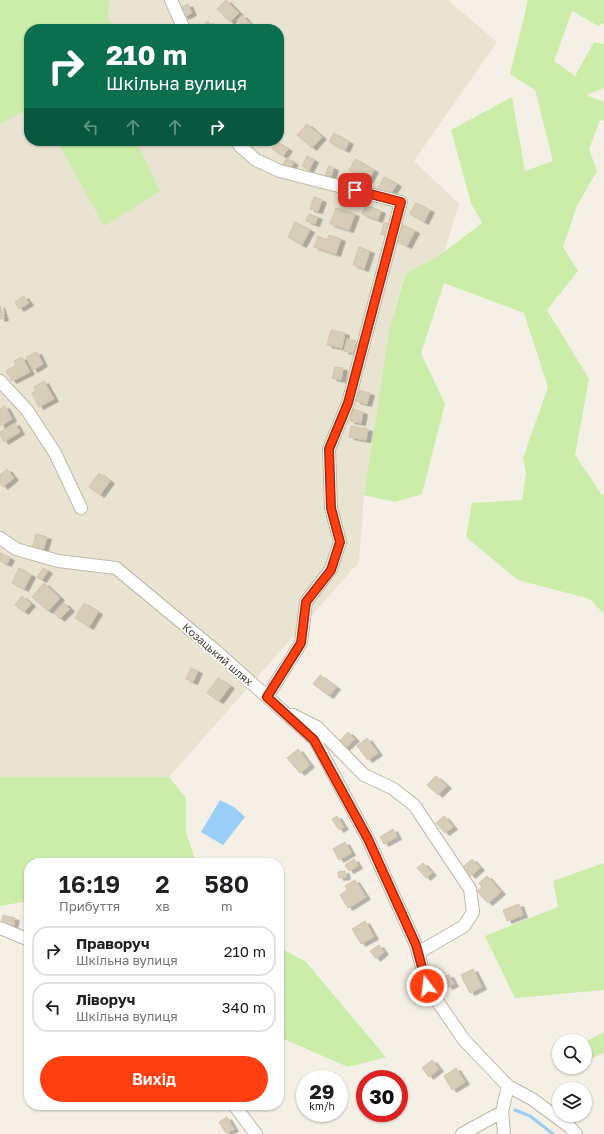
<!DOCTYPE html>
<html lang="uk">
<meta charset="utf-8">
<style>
:root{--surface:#fff;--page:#f2f2f2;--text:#202124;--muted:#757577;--line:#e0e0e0;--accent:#ff3f11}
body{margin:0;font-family:"Golos Text",sans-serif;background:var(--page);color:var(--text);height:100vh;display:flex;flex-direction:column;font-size:15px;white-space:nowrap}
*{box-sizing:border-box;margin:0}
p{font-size:13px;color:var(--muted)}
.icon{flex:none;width:22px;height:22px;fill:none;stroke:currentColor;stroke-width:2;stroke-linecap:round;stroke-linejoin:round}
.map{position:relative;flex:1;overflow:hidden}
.drawer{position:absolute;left:24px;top:858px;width:260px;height:252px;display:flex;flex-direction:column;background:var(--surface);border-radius:16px;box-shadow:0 1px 3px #0004}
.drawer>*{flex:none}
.hud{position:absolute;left:24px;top:24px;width:260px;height:122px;border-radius:16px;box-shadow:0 1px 3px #0004;background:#0b6e4f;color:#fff;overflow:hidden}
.buttons{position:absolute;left:552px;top:1034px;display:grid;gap:8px}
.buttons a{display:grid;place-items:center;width:40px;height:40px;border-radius:50%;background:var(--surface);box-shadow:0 1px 3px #0004;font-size:20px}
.speed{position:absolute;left:296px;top:1070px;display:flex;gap:8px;font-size:20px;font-weight:700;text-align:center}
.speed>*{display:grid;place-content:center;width:52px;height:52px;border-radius:50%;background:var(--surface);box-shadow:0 1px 3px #0004;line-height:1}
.speed small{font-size:10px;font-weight:400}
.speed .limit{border:6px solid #d22;background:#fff;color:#111}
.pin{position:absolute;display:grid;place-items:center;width:34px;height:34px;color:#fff;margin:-17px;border-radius:8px;box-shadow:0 2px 6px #0006}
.me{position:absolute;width:44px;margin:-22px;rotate:345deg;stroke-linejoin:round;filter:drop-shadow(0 0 3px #0008)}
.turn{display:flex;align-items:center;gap:14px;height:84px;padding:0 16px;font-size:18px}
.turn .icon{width:52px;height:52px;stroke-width:2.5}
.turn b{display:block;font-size:28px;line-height:34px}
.lanes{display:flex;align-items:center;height:38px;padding:0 16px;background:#0003;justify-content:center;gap:20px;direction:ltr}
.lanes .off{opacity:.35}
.eta{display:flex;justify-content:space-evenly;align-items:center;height:68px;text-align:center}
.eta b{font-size:24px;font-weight:600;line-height:28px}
.button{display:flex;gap:8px;margin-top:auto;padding:8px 16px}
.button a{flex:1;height:46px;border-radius:24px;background:var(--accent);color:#fff;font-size:16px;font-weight:600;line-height:46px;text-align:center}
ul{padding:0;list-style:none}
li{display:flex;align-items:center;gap:12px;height:50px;margin:0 8px 6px;padding:0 8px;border:2px solid var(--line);border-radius:16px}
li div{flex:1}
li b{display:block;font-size:15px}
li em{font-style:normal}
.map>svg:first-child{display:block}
.residential{fill:#e9e3d2;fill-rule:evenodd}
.green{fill:#cbeda9}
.water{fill:#9acdf8}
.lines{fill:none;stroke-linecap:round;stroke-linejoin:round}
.stream{stroke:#9acdf8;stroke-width:3}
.building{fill:#d7cdb9;stroke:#d3c5ac;filter:url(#shadow)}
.minor-casing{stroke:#c1b9a6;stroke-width:14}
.minor{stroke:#fff;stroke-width:12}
.route-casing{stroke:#a6290b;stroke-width:10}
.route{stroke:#ff3f11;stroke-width:7}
.labels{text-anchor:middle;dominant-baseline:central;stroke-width:3.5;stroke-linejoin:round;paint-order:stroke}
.street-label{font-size:11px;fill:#474134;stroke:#fff}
</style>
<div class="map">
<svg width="604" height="1134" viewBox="0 0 604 1134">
<defs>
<filter id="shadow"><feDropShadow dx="4.5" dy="2.5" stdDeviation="0" flood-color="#0004"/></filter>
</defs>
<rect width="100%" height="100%" fill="#f4f0e5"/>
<path class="residential" d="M0,0h448l49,42 -83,119 45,43 -15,48 -40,24 -15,55 -25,164 -5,67 -190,215h-169zM29,29h250v112h-250z"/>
<path class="green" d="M0,0h109l-1,18 6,11h-85v80l-29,14z
M528,0h76v23l-6,3 -26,-15 -18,50 21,15 19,-34 10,2v44l-18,7 18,7v19l-4,-1 -11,29 8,22 -20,35 -14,41 15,24 -31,39 42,69 -14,76 27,40 2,-1v120l-14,-15 -72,-19 -52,-43 6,-34 50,-3 4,-27 -3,-15 25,-71 -24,-74 -80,-30 -23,70 24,51 -23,90 -27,8 -31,-7 25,-164 16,-56 39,-23 38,-29 -11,-20 -20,-73 61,-33 13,74 28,-10 -18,-71 -25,-16z
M57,141h79l24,50 -56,35z
M0,777h169l17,21v34l10,31h-167v38l-29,5z
M604,863v127l-89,8 -30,-62 73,-29 -5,-26z
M279,947l27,15 80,95 -38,10 -69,-30z
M604,1032v21l-19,8v-19z"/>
<path class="water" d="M220,800l14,7 11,10 -22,28 -22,-13z"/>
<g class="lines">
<path class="stream" d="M515,1110l15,6 23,18"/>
</g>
<path class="building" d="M226,0l13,13 -9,9 -13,-13z
M188,4l4,9 -8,4 -4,-9z
M242,15l9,10 -4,4h-2l-8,-8z
M208,21l7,8h-16z
M307,124l15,13 -10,11 -15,-13z
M334,133l15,9 -4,8 -16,-8z
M277,142l11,7 -5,7 -11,-7z
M307,156l7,4 -5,10 -7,-4z
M287,158l7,5 -6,7 -6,-5z
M355,159l19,11 -6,11 -19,-11z
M329,166l5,2 -3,9 -6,-2z
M384,177l13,7 -7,11 -12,-7z
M314,197l8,3 -4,11 -8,-2z
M416,203l14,7 -6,12 -14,-8z
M366,205l15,6 -3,9 -16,-6z
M336,208l19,6 -6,16 -19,-6z
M309,214l9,3 -3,7 -9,-3z
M295,222l15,8 -8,15 -14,-8z
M384,223l7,1 -4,12 -6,-2z
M403,225l12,6 -8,15 -12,-6z
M329,235l12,4 -5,15 -22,-7 4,-11 9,4z
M359,247l11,4 -6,18 -11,-4z
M24,296l5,7 -10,6 -4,-7z
M0,305l4,13 -4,1z
M331,330l14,3 -3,15 -15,-3z
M347,339l9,2 -3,12 -9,-2z
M37,352l6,12 -10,6 -7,-13z
M22,357l8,15 -18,9 -6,-10 10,-6 -2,-4z
M335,367l8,1 -2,12 -9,-2z
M44,381l10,18 -15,8 -7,-14 4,-2 -2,-4z
M358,390l12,3 -3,11 -11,-3z
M5,406l7,13 -12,7v-17z
M353,409l10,3 -2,11 -11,-2z
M15,423l5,9 -16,10 -4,-7v-3z
M351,426l17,3 -2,11 -17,-3z
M7,469l7,9 -11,9 -3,-4v-8z
M99,473l11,8 -10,14 -11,-8z
M36,534l11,3 -4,14 -11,-3z
M0,553l10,5 -3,6 -7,-3z
M19,568l12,7 -7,14 -12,-6z
M43,568l5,3 -6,9 -5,-3z
M44,583l16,15 -12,13 -16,-14z
M22,596l9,8 -7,8 -9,-7z
M64,603l6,6 -10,10 -6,-6z
M84,603l14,9 -9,15 -14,-9z
M191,668l7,3 -5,11 -7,-3z
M320,675l16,12 -7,9 -16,-12z
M218,678l12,8 -11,15 -12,-8z
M348,732l7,7 -10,9 -6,-6z
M367,738l11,15 -10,7 -11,-14z
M298,749l12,16 -10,8 -13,-15z
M436,776l11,10 -9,9 -11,-10z
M337,816l7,11 -5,3 -7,-11z
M444,816l9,11 -8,6 -9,-10z
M393,829l4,8 -13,7 -4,-7z
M345,842l6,11 -12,7 -6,-11z
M354,859l4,7 -9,5 -4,-6z
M472,859l8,9 -9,8 -8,-9z
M423,863l9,10 -6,5 -9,-10z
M345,871l1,6 -7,1 -1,-6z
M487,876l14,16 -13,11 -11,-12 5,-4 -3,-4z
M355,880l11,17 -18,11 -8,-13 7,-5 -2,-4z
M519,904l4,11 -16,6 -4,-11z
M3,915l12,3 -2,9 -12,-4z
M365,921l9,16 -13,7 -9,-15z
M379,945l5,7 -8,7 -6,-8z
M473,969l9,18 -12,6 -9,-18z
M449,975l5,9 -6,3 -5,-10z
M432,1060l7,9 -10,8 -7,-9z
M456,1068l9,14 -13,8 -8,-14z
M227,1117l7,12 -8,4 -7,-11z"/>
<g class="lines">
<defs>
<path id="minor" d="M171,0l13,29
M237,141l3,5 16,14 24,11 121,31 -53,201 -19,46 2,59 9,34 -9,27 -25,33 -5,41 -34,54
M0,381l27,29 28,43 26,55
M0,538l16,11 42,12 58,7 100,83 99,89 53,99 48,106 11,41 37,54 44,46 24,13 38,28 6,7
M293,715l24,12 47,48 28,13 22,17 56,84 3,23 -9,14 -46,27
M0,928l29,12
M234,1105l22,29
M462,1134l40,-22
M504,1134l-2,-22 6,-26"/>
</defs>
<use href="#minor" class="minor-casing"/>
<use href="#minor" class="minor"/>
</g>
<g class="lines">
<defs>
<path id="route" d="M355,190l46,12 -53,201 -19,46 2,59 9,34 -9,28 -25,32 -5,41 -34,54 47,43 54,99 48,106 11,41"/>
</defs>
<use href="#route" class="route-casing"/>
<use href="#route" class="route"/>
</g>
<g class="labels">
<g class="street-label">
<text transform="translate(218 654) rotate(41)">Козацький шлях</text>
</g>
</g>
</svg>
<div class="buttons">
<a><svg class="icon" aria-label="search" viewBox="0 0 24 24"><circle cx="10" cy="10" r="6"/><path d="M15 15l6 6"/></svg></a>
<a><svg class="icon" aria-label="layers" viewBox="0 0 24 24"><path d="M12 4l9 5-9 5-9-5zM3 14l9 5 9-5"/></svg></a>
</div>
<div class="speed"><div>29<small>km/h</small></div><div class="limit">30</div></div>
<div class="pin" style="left:355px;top:190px;background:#d93025"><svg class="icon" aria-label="arrive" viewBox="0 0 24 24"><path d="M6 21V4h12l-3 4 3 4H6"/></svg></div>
<svg class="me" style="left:427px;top:986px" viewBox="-20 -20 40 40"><circle r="17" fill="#ff3f11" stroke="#fff" stroke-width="3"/><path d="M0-11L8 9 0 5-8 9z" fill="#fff"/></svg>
<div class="hud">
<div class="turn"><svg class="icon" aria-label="right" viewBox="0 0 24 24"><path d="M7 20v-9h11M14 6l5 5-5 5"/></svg><div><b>210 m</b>Шкільна вулиця</div></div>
<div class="lanes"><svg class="icon off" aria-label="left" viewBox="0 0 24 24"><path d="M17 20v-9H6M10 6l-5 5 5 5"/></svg><svg class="icon off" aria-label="ahead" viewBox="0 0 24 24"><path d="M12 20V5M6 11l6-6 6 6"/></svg><svg class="icon off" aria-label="ahead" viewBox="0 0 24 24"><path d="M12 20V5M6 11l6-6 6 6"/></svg><svg class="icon" aria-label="right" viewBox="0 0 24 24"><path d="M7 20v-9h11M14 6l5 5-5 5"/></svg></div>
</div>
<section class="drawer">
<div class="eta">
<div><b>16:19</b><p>Прибуття</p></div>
<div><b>2</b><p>хв</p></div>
<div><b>580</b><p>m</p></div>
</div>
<ul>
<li><svg class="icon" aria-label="right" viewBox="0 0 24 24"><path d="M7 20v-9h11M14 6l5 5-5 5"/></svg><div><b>Праворуч</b><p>Шкільна вулиця</p></div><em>210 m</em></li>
<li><svg class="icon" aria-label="left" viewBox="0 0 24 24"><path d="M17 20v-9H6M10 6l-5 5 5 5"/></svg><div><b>Ліворуч</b><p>Шкільна вулиця</p></div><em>340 m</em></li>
</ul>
<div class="button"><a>Вихід</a></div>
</section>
</div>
